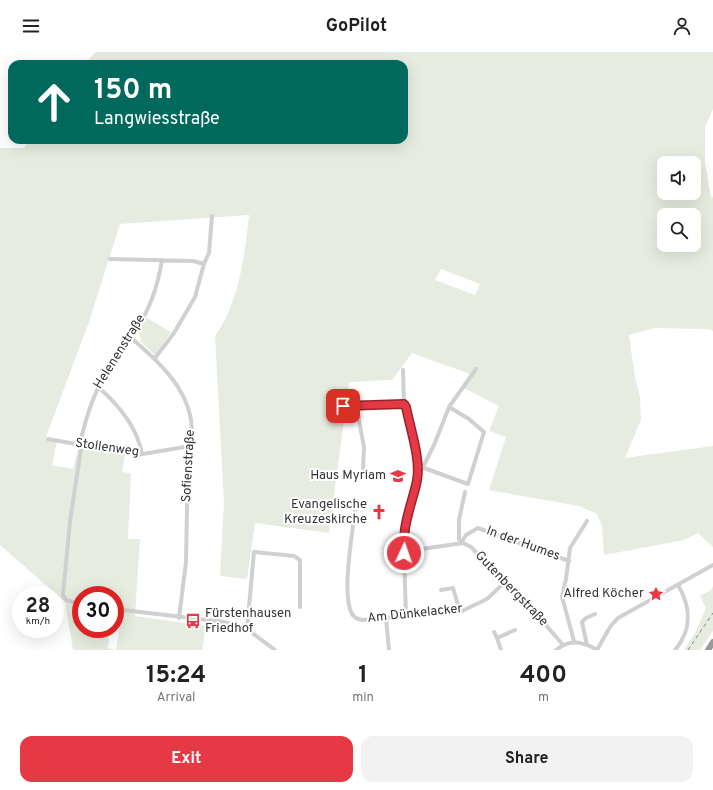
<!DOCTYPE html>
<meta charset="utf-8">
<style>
:root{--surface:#fff;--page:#f2f2f2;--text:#222;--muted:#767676;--accent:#e63946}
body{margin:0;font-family:Overpass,sans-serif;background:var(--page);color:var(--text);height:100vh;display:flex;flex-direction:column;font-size:15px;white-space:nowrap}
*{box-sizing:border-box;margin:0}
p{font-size:13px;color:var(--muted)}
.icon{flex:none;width:22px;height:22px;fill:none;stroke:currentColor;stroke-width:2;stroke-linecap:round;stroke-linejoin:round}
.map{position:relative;height:598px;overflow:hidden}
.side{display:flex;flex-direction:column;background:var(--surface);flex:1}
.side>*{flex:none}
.top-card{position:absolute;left:8px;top:8px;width:400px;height:84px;border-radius:12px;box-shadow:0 4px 16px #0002;background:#00695c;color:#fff;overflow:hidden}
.controls{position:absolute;left:657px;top:104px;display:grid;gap:8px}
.controls a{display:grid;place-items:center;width:44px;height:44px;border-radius:8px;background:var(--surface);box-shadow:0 4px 16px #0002;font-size:20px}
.speed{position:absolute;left:12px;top:534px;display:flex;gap:8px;font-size:20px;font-weight:700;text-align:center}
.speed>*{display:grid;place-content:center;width:52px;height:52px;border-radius:50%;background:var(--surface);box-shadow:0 4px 16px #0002;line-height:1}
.speed small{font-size:10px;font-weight:400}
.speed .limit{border:6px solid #d22;background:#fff;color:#111}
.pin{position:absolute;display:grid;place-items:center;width:34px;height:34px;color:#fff;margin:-17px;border-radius:8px;box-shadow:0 2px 6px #0006}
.me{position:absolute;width:44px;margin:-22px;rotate:3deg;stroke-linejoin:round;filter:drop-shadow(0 0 3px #0008)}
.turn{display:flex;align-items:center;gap:14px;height:84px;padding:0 20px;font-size:18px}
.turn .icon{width:52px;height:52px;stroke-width:2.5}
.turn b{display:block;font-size:28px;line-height:34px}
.eta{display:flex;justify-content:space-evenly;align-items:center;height:68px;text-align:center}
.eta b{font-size:24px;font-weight:700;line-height:28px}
.cta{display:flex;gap:8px;margin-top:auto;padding:8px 20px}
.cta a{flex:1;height:46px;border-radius:12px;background:var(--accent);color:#fff;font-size:16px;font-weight:700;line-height:46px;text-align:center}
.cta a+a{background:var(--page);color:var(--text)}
header{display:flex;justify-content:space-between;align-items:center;height:52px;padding:0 20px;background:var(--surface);font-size:18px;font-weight:700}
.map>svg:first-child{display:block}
.green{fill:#e6ecdf;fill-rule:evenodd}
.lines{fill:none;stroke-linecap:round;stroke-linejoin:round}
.minor{stroke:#d0d0d0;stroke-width:4}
.highway{stroke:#9a9a9a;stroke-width:6}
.rail{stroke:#888;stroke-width:1;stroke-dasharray:4 3;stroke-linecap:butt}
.route-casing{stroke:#96252e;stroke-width:10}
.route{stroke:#e63946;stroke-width:7}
.labels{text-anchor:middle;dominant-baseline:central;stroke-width:4;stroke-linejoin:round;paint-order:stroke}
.street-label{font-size:13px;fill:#333;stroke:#fff}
.poi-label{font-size:13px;fill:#333;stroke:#fff;text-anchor:end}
</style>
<header><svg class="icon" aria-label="menu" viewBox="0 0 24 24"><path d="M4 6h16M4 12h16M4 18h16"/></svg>GoPilot<svg class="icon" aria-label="person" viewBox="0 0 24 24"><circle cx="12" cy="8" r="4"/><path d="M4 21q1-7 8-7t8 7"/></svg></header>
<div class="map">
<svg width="713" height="598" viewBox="0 0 713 598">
<rect width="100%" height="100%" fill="#fff"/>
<path class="green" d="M95,0h618v57l-8,18v35l6,36 2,-1v134l-6,-2 -53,-1 -25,7 6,43 5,19 1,23 -16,38 88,-12v101l-15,-14 -14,7 -80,15 -2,-29 -5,-12 -18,-8 -90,-16 17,-53 -17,-6 10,-25 -35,-18 9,-13 -61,-22 -20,27 -43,2 -20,151 -74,-10 -8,56 -27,-3 4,-73 -9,-167c24,-33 30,-82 34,-121l-129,9 -31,98 -43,115 2,4 9,1 -5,23 21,4 6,-23 46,8 -3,18 9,1 -3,66h12l-5,77 71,10 -4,24h-129l-8,-48 -65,-57v-397h24l6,-8h374v-76h-318zM664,111h30v30h-30zM664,163h30v30h-30zM441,217l39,15 -5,11 -40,-15zM81,543h34v18l6,1 -5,36 -8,-2 2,-19h-29z
M145,265l26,15 -16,23 -15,-14 1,-2 -3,-8z
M713,534v45l-13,19h-16l11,-17 11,-25 -6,-12 11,-6z"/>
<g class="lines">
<path class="minor" d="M110,207l83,2 11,3
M130,285c34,29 75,66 58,117l-2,108 -7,56
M155,306l19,-25 21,-36 9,-33 5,-11 3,-37
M403,318l1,34 2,3 12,69
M98,335c21,18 39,40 44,67
M356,353l8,42 -1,22
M343,354l61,-2
M48,387l89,16 53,-9
M424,416l44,16 16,-52 -15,-13 -20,-12
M355,457c-2,23 -14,85 -3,105 2,4 5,5 10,6l98,-8 27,-13 18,-17
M461,489l-2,-2v-19l6,-28
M461,491l5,-8 12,-7 91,33
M407,496l15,1 41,-6 8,4 62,63 30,35
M407,496l-2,-3v-8l6,-36 7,-24 16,-32 15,-38 27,-38
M441,538l12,-2 7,24
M81,552l-15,-4 -3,-5 7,-74 11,-72 -1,-5c7,-32 15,-53 31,-81 5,-8 10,-17 15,-24 3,-3 7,-4 9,-8 15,-21 23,-46 27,-71
M115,557l109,13 23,7 28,21
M406,564l-2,-63 3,-5
M386,566l3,32
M247,577l7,-77 40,4 6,4v47
M494,580l3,6
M574,589l-12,-44 4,-18 4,-31 17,-27
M587,593l-5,-23 4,-4 9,-4
M501,598l-4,-12 18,-8
M556,598c14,-12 27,-8 42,0
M597,598l13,-23 8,-9 95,-53
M675,598c17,-20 16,-43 3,-65"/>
<path class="highway" d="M708,598l5,-8"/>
<path class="rail" d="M688,598l25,-37"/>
</g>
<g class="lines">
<defs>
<path id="route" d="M343,354l61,-2 2,3c4,21 15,52 11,73 -2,15 -19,55 -10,68l-3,5"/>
</defs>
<use href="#route" class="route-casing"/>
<use href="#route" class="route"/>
</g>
<defs>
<symbol id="school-bare" viewBox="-9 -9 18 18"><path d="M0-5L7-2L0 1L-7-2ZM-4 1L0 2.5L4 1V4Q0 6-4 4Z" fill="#e63946" stroke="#fff" stroke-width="2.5" paint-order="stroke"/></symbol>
<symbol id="church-bare" viewBox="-9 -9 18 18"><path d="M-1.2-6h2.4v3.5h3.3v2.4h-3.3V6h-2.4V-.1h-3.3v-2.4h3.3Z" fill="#e63946" stroke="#fff" stroke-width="2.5" paint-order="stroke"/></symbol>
<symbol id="sight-bare" viewBox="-9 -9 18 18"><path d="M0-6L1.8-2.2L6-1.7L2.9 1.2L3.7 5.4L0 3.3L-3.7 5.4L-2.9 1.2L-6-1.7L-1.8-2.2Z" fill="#e63946" stroke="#fff" stroke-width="2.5" paint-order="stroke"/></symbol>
<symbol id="bus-bare" viewBox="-9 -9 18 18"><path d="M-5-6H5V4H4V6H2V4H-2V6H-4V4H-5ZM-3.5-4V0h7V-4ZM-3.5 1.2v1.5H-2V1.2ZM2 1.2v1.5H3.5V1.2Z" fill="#e63946" stroke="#fff" stroke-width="2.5" paint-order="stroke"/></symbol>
</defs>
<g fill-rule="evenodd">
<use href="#school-bare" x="387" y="413" width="22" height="22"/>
<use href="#church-bare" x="368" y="449" width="22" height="22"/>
<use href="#sight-bare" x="645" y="531" width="22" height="22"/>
<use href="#bus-bare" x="182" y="558" width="22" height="22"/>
</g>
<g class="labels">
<g class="street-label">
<text transform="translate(120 300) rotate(-58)">Helenenstraße</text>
<text transform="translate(107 396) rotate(8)">Stollenweg</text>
<text transform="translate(189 414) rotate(-87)">Sofienstraße</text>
<text transform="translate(523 492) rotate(20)">In der Humes</text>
<text transform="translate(511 537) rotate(46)">Gutenbergstraße</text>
<text transform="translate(415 562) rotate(-6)">Am Dünkelacker</text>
</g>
<g class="poi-label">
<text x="386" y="424">Haus Myriam</text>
<text x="367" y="453">Evangelische<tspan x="367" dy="15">Kreuzeskirche</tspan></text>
<text x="644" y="542">Alfred Köcher</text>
<text x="205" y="562" text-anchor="start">Fürstenhausen<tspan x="205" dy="15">Friedhof</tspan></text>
</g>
</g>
</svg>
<div class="controls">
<a><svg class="icon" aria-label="sound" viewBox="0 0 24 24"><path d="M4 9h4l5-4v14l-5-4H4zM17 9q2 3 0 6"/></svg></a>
<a><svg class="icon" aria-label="search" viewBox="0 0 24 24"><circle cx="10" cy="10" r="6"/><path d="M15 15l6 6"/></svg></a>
</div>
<div class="speed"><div>28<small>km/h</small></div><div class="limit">30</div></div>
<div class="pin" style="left:343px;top:354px;background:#d93025"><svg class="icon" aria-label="arrive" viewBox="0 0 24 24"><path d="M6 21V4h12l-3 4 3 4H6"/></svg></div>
<svg class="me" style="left:404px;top:501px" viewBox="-20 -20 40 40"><circle r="17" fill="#e63946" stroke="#fff" stroke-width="3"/><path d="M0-11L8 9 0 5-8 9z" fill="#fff"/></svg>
<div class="top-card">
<div class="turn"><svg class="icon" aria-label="ahead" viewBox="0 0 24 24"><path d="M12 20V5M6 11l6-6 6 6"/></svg><div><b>150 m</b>Langwiesstraße</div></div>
</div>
</div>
<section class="side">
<div class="eta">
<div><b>15:24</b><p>Arrival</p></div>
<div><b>1</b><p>min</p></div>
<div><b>400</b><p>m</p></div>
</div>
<div class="cta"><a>Exit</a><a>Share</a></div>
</section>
